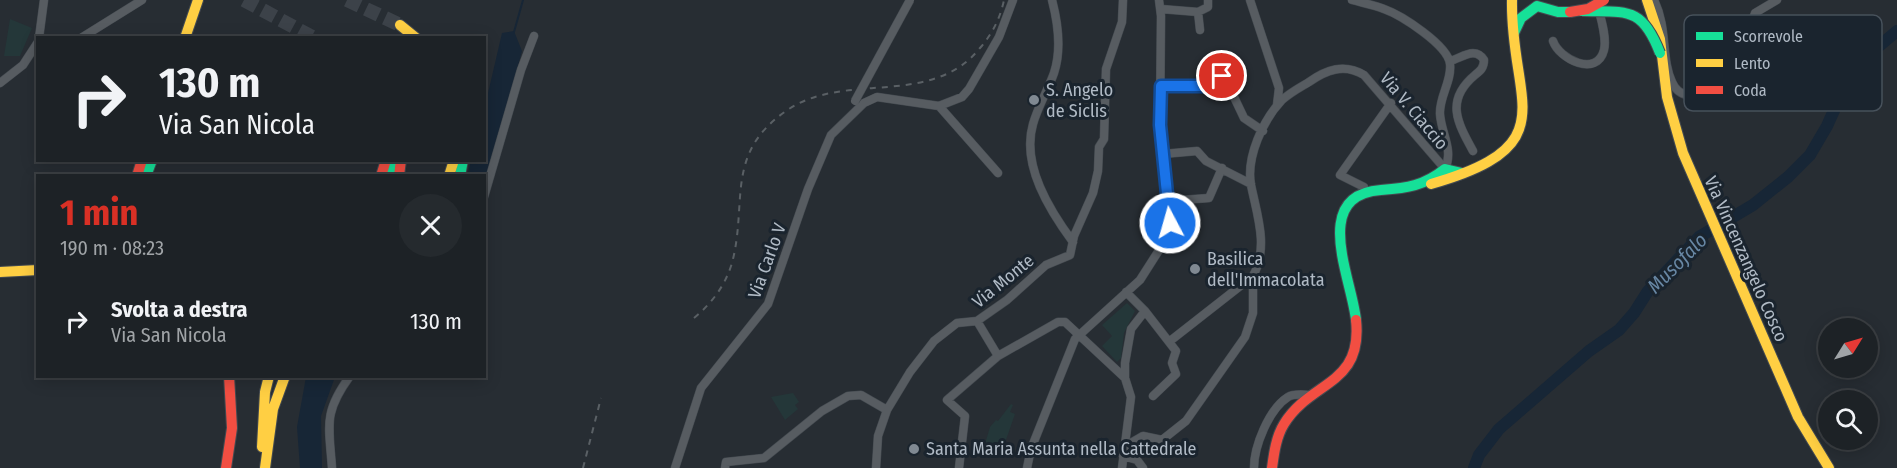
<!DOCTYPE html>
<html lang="it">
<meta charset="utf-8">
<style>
:root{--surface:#1d2226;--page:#252a2e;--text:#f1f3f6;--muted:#a0a4a7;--line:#3b3f43;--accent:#d93025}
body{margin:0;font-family:"Fira Sans Condensed",sans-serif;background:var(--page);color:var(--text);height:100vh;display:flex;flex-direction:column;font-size:22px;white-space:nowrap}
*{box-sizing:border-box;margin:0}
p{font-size:20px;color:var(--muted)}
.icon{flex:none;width:33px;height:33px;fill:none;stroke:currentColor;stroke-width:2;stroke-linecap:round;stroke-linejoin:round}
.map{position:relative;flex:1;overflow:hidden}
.side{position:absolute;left:36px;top:174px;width:450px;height:204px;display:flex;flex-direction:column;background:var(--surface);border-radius:0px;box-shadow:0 3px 15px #0003,0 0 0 2px var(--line)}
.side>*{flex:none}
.banner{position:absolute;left:36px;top:36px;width:450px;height:126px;border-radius:0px;box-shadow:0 3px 15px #0003,0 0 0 2px var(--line);background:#1d2226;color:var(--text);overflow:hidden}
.needle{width:39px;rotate:53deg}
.buttons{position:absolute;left:1818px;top:318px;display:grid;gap:12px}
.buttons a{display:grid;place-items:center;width:60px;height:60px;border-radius:50%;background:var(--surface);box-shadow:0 3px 15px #0003,0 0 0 2px var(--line);font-size:30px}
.pin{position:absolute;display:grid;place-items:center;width:51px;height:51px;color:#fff;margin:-26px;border:3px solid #fff;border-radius:50%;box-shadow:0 2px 6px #0007}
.me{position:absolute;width:66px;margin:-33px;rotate:354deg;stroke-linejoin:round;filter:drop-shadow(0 0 4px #0008)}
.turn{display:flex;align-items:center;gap:21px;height:126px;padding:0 24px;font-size:27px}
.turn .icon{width:78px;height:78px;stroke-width:2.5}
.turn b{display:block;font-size:42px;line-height:51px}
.round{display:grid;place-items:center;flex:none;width:63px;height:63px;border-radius:32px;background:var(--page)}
.overview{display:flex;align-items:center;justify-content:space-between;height:102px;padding:0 24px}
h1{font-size:36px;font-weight:700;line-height:45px;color:var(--accent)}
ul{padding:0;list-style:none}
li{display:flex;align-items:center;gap:18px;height:90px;padding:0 24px}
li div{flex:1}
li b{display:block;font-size:22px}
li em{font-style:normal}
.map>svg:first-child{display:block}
.green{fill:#243739}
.water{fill:#172636}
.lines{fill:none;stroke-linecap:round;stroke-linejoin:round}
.stream{stroke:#172636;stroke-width:2}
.river{stroke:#172636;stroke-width:12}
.highway-tunnel{stroke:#3c4249;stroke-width:14;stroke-dasharray:14 7;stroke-linecap:butt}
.street-casing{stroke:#444a50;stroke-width:9}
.fast-casing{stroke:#444a50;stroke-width:12}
.slow-casing{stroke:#444a50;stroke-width:12}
.jam-casing{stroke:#444a50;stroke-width:12}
.street{stroke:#575c61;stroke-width:8}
.fast{stroke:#16e098;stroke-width:10}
.slow{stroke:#ffcf43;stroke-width:10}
.jam{stroke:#f24e42;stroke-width:10}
.rail{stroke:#5a6065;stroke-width:2;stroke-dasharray:6 6;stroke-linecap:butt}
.street-bridge-casing{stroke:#444a50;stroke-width:9;stroke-linecap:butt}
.fast-bridge-casing{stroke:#444a50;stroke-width:12;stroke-linecap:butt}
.jam-bridge-casing{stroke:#444a50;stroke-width:12;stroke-linecap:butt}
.street-bridge{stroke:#575c61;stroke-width:8}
.fast-bridge{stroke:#16e098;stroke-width:10}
.jam-bridge{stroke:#f24e42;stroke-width:10}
.route-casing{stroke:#114b97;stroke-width:15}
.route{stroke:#1a73e8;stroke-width:10}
.poi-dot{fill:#808992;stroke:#1a242e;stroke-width:2}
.labels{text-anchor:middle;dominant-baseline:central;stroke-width:6;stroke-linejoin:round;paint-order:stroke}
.poi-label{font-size:18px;fill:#b0bac5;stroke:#1a242e;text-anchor:start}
.street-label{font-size:18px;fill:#b0bac5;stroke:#1a242e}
.water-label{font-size:20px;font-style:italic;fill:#6887a4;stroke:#1a242e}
.key{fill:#1a242e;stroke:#47515b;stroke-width:1.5}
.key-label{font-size:16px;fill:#b0bac5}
</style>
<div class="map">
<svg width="1897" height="468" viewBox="0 0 1897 468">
<rect width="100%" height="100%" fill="#272d33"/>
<path class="green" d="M10,19l22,9 -12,28h-16z
M1127,303l8,8 -11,22 -3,25 -4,4 -15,-16 10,-10 -10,-11z
M793,393l6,9 -4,3 3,4 -13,11 -14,-23z
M1011,404l2,1 -3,7 5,2 -15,43 -26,-3 1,-8 9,1 6,-20 6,-7 2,1z"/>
<path class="water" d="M514,31l8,20 -37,138 -1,-13h-17l4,-15 13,-1 1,-54 17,-73z
M306,377h29l-14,39 1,52h-22l-3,-41z"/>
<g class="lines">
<path class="stream" d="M514,32l9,-32"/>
<path class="river" d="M1474,468l5,-13 20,-26 90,-78 30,-21 15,-17 14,-22 51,-54 54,-32 35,-28 22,-22 17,-29 26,-58 44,-37"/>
<path class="highway-tunnel" d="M244,0l70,38
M347,0l53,25"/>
<defs>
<path id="street" d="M1052,0c6,23 10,49 2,73 -6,17 -16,33 -21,51 -12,41 17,87 40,118
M1250,0l29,88 -2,17
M1654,0c14,28 7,59 18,82 14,33 64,-3 74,-24 6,-14 3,-31 9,-45l22,-13
M1161,9l37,3 10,-5v-7
M1198,12l2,18
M39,38l5,-38
M81,38l61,-38
M1553,41c6,18 44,37 51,9 3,-12 -3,-31 -6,-43
M1215,59l5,19
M1450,61c12,-3 25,-15 34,-1 0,8 -4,11 -9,15 -30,25 -18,47 -2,76
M0,83l23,-18 15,-23
M1161,86h41l22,-10 20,42 19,13
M939,106l59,67
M1163,154l34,-3 9,10 45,23
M1365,191l-1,-4 -24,-12 51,-72
M484,197l37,-127 13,-34
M1168,201l41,-3 13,-30
M1126,292l19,19 31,40 -4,12 4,11 -23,22
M977,321l21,35
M1170,341l83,-65c16,-29 4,-61 -2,-91 -5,-28 12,-65 31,-85 9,-8 17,-12 27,-18 17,-12 35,-19 55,-7l81,94c9,-19 -4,-36 -5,-55 -1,-17 12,-33 10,-50 -2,-19 -49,-49 -66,-55 -10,-4 -21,-6 -32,-9
M1124,447l19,-11 19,4 24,-19 59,-84 8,-24v-37
M1123,456l14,4 6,8
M332,468c-3,-43 -9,-55 18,-92
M675,468l26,-80 67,-84 40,-115 23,-54 33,-32 13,-6 62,9 23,-9 7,-8 30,-52 14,-37
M725,468l1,-6 38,-4 58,-47 26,-15 13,-1 26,15
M876,468l2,-32 9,-26 23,-38 24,-31 23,-18 20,-2 30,-21 39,-35 24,-10 4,-19 19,-43 5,-22 1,-24 5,-8 2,-70 16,-47 1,-22
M959,468l6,-52 -18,-16 51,-44 60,-34h7l60,56
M1027,468l4,-19 44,-110 65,-59 30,-47 -10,-108 1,-109 -2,-16
M1122,468l9,-71 -6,-19v-15l6,-34 14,-18
M1254,468c0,-22 15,-59 34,-71 6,-4 16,-2 23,-2"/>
<path id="fast" d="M1514,33l7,-15 16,-12 21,6h12
M146,176l6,-16
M389,176l3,-16
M460,176l3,-16
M1356,320c-4,-41 -46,-125 25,-130 26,-2 43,-4 64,-21l17,4"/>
<path id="slow" d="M1647,0l13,39 7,58 16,56 115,264 31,51
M400,25l16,13
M185,38l13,-38
M449,176l5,-16
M1431,184c137,-39 79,-82 81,-184
M0,272l38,-2
M262,447l3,-55 4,-16
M265,468l8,-59 12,-33"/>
<path id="jam" d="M137,176l5,-16
M381,176l5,-16
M399,176l2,-16
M226,468l6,-40 -3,-52
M1272,468c2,-15 4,-31 12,-44 27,-44 79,-38 72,-104"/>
</defs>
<use href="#street" class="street-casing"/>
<use href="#fast" class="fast-casing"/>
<use href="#slow" class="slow-casing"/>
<use href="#jam" class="jam-casing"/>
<use href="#street" class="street"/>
<use href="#fast" class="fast"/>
<use href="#slow" class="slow"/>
<use href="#jam" class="jam"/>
<path class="rail" d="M694,318c18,-15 31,-32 38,-55 16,-60 -8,-109 54,-152 58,-41 145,-2 194,-63 12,-14 20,-29 24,-48
M583,468l18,-70"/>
<defs>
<path id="street-bridge" d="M855,101l55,-101"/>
<path id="fast-bridge" d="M1582,11c45,1 60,-5 78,42"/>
<path id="jam-bridge" d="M1570,12l18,-3 16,-9"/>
</defs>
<use href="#street-bridge" class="street-bridge-casing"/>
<use href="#fast-bridge" class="fast-bridge-casing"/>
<use href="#jam-bridge" class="jam-bridge-casing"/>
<use href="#street-bridge" class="street-bridge"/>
<use href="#fast-bridge" class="fast-bridge"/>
<use href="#jam-bridge" class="jam-bridge"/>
</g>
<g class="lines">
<defs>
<path id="route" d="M1170,223l-10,-98 1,-39h44l17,-10"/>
</defs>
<use href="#route" class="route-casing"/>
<use href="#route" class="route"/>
</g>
<g class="poi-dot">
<circle cx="1034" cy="100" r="6"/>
<circle cx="1195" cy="269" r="6"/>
<circle cx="914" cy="449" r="6"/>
</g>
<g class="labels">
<g class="poi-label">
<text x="1046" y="90">S. Angelo<tspan x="1046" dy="21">de Siclis</tspan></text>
<text x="1207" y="259">Basilica<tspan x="1207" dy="21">dell'Immacolata</tspan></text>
<text x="926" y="449">Santa Maria Assunta nella Cattedrale</text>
</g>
<g class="street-label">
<text transform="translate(1414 111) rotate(50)">Via V. Ciaccio</text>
<text transform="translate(1746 259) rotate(66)">Via Vincenzangelo Cosco</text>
<text transform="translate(767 261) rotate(-70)">Via Carlo V</text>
<text transform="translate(1003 281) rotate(-39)">Via Monte</text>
</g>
<g class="water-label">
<text transform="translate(1677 263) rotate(-45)">Musofalo</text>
</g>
</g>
<rect x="1684" y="15" width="198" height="96" rx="9" class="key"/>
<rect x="1696" y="32" width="27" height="8" fill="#16e098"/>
<rect x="1696" y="59" width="27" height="8" fill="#ffcf43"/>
<rect x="1696" y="86" width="27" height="8" fill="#f24e42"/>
<g class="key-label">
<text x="1734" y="42">Scorrevole</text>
<text x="1734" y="69">Lento</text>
<text x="1734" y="96">Coda</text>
</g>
</svg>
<div class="buttons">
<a><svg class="needle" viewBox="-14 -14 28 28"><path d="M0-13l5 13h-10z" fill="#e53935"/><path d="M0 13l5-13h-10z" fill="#a0a4a7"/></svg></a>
<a><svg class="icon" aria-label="search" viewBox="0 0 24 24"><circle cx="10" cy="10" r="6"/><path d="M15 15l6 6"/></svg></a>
</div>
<div class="pin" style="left:1222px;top:76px;background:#d93025"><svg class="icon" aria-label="arrive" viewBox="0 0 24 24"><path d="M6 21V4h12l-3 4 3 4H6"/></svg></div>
<svg class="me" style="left:1170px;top:223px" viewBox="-20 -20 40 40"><circle r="17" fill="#1a73e8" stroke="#fff" stroke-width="3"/><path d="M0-11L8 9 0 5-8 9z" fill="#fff"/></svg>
<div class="banner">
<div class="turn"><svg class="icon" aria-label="right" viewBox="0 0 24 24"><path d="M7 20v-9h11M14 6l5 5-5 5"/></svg><div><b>130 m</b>Via San Nicola</div></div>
</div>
<section class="side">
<div class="overview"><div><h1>1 min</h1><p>190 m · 08:23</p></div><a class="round"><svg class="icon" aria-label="close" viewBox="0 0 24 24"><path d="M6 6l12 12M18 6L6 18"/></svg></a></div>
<ul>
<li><svg class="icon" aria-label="right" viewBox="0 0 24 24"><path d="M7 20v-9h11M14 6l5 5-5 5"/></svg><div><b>Svolta a destra</b><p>Via San Nicola</p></div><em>130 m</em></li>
</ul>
</section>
</div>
